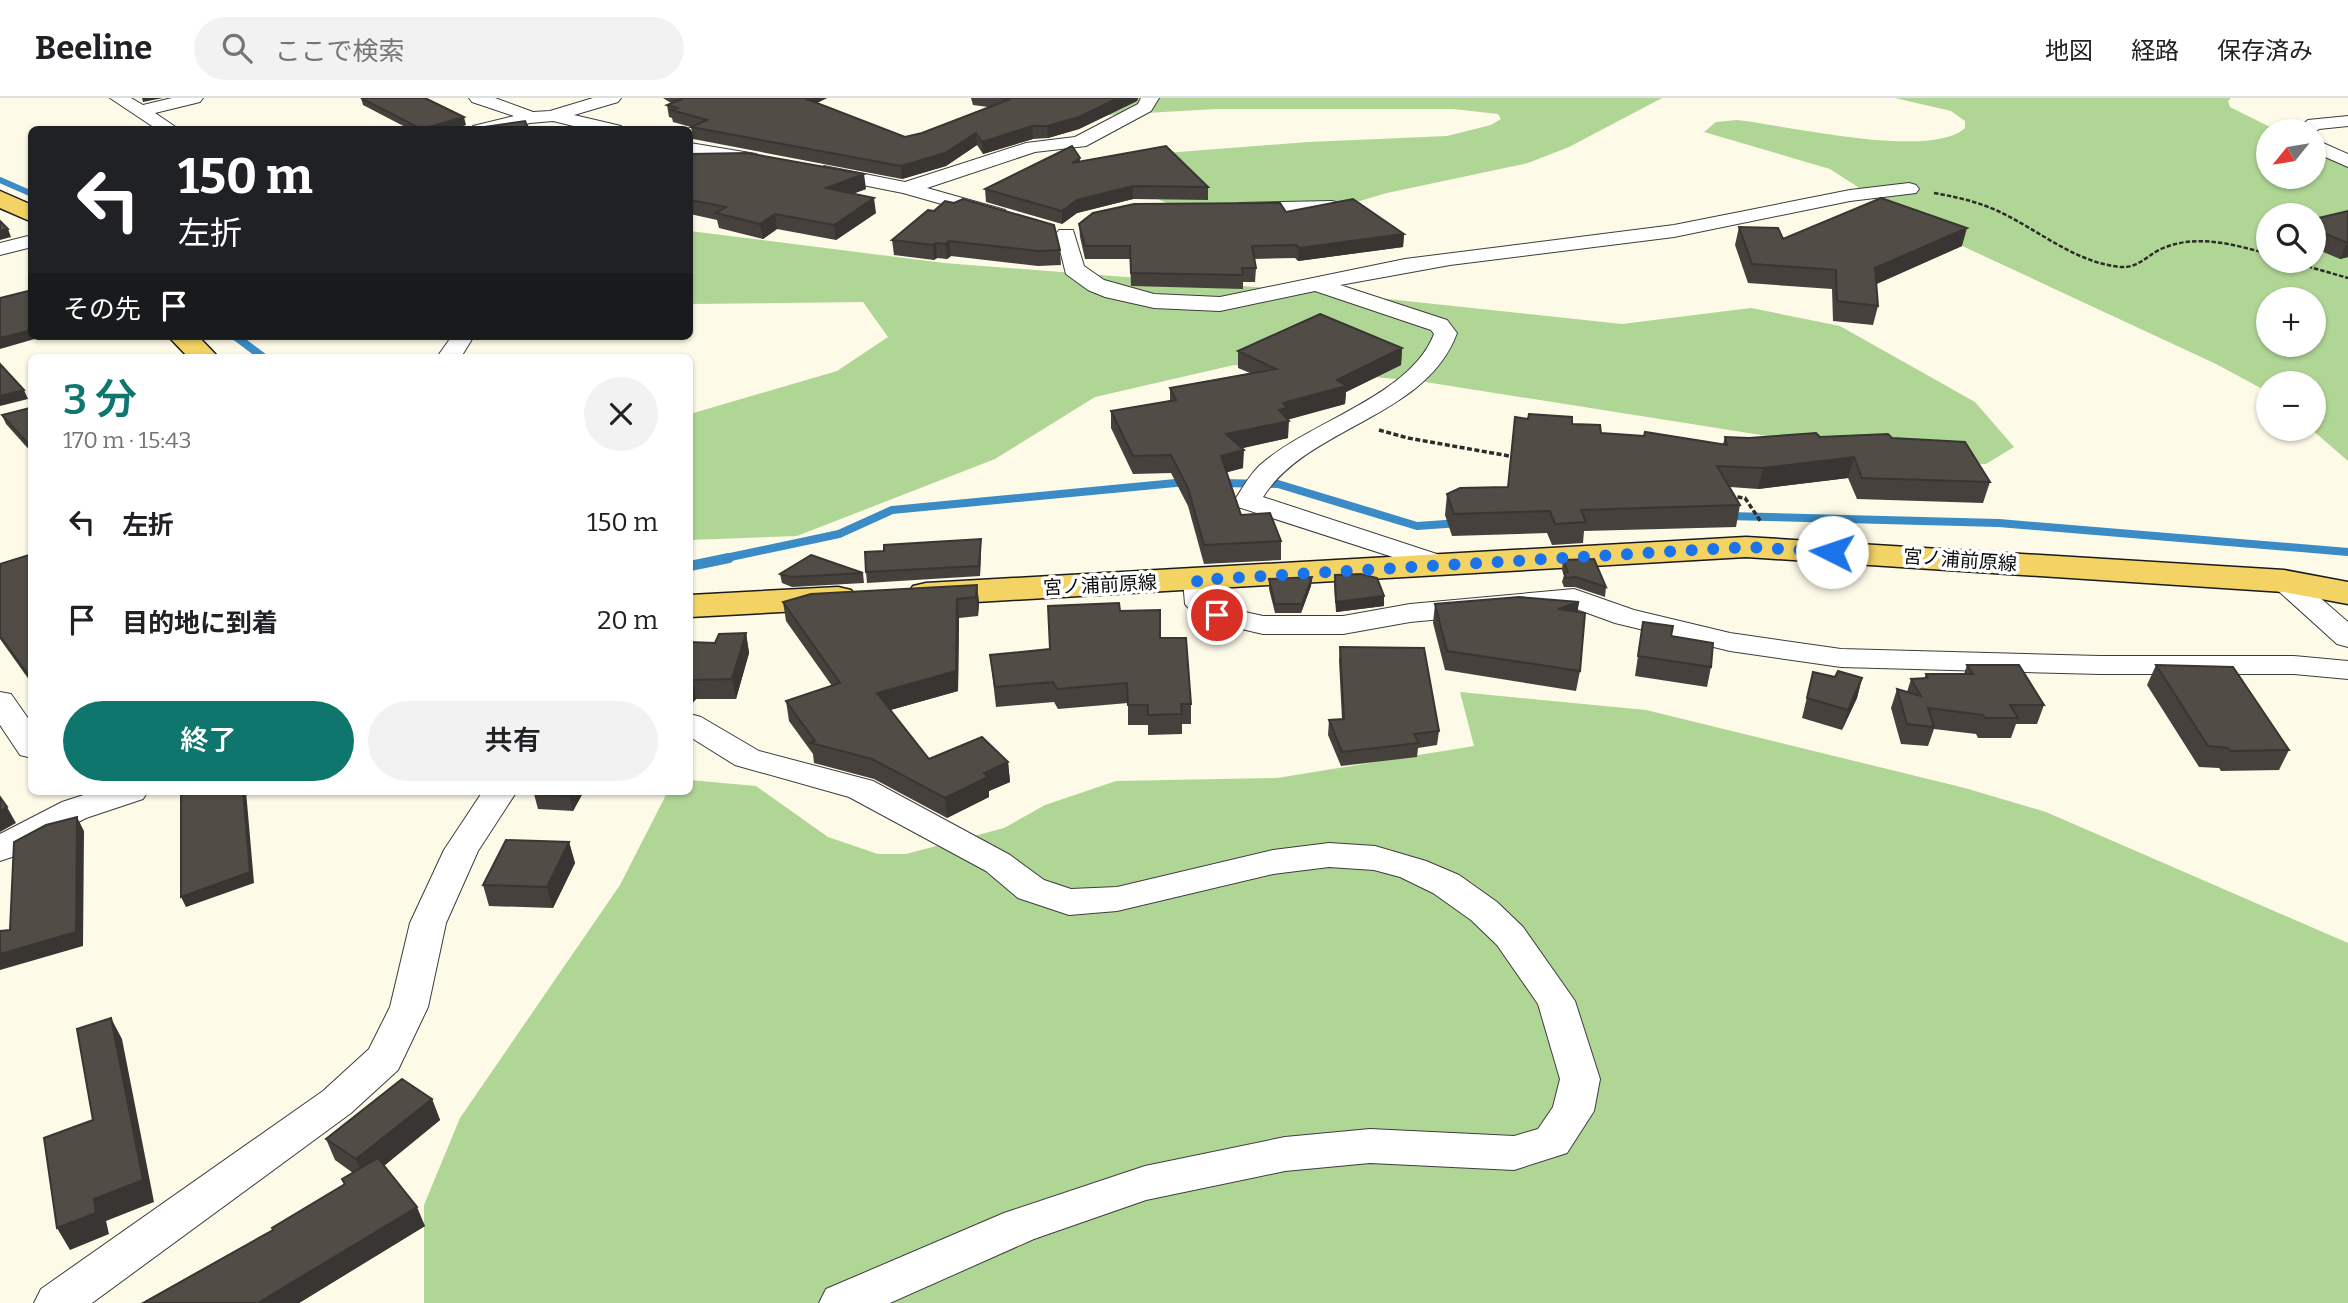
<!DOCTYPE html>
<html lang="ja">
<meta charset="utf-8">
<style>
:root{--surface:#fff;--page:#f2f2f2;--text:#202124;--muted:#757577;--line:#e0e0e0;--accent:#0f766e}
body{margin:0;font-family:Bitter,"Noto Sans JP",serif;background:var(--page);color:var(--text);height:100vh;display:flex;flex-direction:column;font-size:26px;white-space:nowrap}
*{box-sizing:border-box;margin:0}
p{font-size:23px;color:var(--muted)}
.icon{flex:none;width:38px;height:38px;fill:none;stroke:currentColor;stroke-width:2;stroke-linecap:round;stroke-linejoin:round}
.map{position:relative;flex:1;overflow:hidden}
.side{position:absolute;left:28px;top:256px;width:665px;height:441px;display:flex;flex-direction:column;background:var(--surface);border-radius:10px;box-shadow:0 2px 5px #0004}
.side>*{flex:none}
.guide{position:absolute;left:28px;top:28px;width:665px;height:214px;border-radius:10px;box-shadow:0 2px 5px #0004;background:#202124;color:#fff;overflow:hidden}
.needle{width:46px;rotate:240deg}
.fabs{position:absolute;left:2256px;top:21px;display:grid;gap:14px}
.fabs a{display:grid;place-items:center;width:70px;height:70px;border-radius:50%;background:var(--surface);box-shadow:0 2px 5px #0004;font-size:35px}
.pin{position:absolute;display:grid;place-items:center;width:60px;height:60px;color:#fff;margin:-30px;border:4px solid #fff;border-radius:50%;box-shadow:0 2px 7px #0007}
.me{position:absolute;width:77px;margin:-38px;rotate:274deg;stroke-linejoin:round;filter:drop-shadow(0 0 5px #0008)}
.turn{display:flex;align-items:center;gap:24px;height:147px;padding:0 35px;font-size:32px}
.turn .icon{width:91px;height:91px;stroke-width:2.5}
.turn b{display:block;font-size:49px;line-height:60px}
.then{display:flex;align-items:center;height:66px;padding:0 35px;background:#0003;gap:14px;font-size:26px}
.round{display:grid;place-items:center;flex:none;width:74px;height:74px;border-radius:37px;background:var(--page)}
.head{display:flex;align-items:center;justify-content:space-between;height:119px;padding:0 35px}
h1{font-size:42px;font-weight:600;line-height:52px;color:var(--accent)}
.primary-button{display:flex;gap:14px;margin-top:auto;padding:14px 35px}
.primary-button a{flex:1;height:80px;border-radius:42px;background:var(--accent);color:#fff;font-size:28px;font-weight:600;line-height:80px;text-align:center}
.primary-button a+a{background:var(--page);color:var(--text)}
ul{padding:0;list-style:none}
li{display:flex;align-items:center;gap:21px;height:98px;padding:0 35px}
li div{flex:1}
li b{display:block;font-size:26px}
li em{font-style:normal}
header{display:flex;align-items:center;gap:42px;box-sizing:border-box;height:98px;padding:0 35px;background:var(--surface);border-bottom:2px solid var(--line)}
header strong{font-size:33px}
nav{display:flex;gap:38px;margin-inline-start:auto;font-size:24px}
.search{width:490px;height:63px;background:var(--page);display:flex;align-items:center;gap:18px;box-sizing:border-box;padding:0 24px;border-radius:38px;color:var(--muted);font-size:26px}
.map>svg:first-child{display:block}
.forest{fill:#b0d695;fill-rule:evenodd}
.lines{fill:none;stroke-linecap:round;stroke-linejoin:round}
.stream-far2{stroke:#3a8bc6;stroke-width:6}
.stream-far1{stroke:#3a8bc6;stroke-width:8}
.stream{stroke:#3a8bc6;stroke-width:10}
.minor-casing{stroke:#3d3d3d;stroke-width:2}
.major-casing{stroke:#1b1b1b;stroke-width:3}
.path-far1{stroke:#2c2c2c;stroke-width:2.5;stroke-dasharray:4.5 2;stroke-linecap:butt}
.path{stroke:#2c2c2c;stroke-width:3.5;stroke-dasharray:5 2.5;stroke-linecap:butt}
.minor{fill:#fff;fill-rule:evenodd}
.major{fill:#f2d364;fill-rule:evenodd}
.wall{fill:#47413d}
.shaded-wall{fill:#393532}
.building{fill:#524c47;stroke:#393532;stroke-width:2}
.route{stroke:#1a73e8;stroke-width:12;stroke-dasharray:0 21.6}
.labels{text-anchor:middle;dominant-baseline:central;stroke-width:7;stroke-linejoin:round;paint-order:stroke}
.street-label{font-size:19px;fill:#0a0a0a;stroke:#fff}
</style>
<header>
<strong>Beeline</strong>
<div class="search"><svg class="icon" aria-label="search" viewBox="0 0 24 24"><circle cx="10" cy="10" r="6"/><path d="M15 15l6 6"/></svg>ここで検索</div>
<nav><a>地図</a><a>経路</a><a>保存済み</a></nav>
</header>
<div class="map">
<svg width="2348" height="1205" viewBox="0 0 2348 1205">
<rect width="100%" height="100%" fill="#fefae8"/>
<path class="forest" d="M1010,0h652l-93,49 -41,16 -141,30 -102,30 -79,-1 -46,-22 -34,-25 39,-22 143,-11 139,-6 44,-11 10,-6 -3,-5 -45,-5h-238l-189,11z
M1895,0h336l-3,3 2,6 48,24h-10v46h46v-32l34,13v303l-37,-32h3v-46h-46v9l-52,-28 -301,-140 -85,-55 -126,-37 12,-10 21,-2c48,5 193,40 228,8v-7l-14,-10zM2268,117h46v46h-46zM2268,201h46v46h-46z
M690,133l254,32 378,29 300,32 129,-16 89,18 135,76 39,45 -28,17 -35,1 -532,-84 -185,-16 -139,32 -100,62 -198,77 -107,4v-126l147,-43 51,-34 -25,-35 -173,2z
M1460,594l186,18 319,78 81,24 302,131v360h-1924v-98l36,-87 160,-233 48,-94h22v-11l66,6 72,51 50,17h28l98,-26 41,-23 71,-24 161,-3 197,-32z"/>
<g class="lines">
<path class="stream-far2" d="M0,82l32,14"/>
<path class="stream-far1" d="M235,238l28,21
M1219,385l59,1 139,42 43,-3
M1727,418l272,7 349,29
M721,461l118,-25 53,-24 294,-28"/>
<path class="stream" d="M690,468l39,-8"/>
<defs>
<path id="minor" d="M110,0h21l12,7 29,-7h31l-3,4 -45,11 25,17h-22z
M469,0h26l38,14 17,-1 43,-13h28l-3,4 -44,13 47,11 3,4h-34l-37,-9 -23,2 -27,7h-33l3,-4 41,-10 -42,-14z
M1141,0h18l-8,13 -65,35 -51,6 -108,36 78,22 3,4 -3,4 -7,2 -95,-27 -86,-17 -3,-4 10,-6 81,16 121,-39 49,-6 63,-33z
M2348,18v10l-29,3 -5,4 -19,-2 13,-11z
M2314,41l34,15v13l-34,-15z
M690,45l66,11 9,6 -9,6 -66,-11z
M1909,85l7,2 3,4 -3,4 -66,8 -176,36 -224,28 -110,20 107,35 10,13c-31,85 -149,93 -194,164l186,61 4,6 -4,6 -10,2 -201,-65 -4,-6c8,-12 15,-25 25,-35 48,-44 151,-69 175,-132l-3,-4 -116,-39 -95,20 -66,-3 -49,-11 -17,-7 -22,-16 -10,-40 3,-4h14l11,36 20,14 50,14 66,3 185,-38 269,-34 176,-35z
M1332,103l7,2 3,4 -3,4 -99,4 -7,-2 -3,-4 3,-4 7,-2z
M32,137v12l-32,8v-12z
M452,238h22l-13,21h-24z
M1197,473l10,3 4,6 3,20 13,8 36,8h80l67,-12 164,-15 60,21 96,23 111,16 259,7h194l54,5v18l-54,-5h-194l-259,-7 -111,-16 -115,-28 -44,-16 -161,15 -67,12h-80l-56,-13 -17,-11 -5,-6 -2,-24 4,-6z
M2284,474l10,3 54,47v25l-11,-3 -63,-57 -4,-6 4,-6z
M0,594l11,2 21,30v34l-12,-3 -20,-30z
M690,616l11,3 58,34 114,30 137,74 34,25 27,9 46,-2 156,-37 56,-7 46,3 51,15 33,14 38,27 26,25 52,74 25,78 -6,32 -27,42 -53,17 -144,-7 -85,8 -139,29 -112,39 -144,64h-71l7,-14 178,-76 141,-47 140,-29 85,-8 144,7 24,-7 15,-22 7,-28 -22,-75 -41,-59 -26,-25 -38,-27 -33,-16 -26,-7 -45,-3 -56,7 -156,37 -48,4 -51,-17 -32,-27 -137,-74 -114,-32 -45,-28z
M96,693h52l-5,8 -57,19 -74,39 -12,4v-27l62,-32z
M483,693h34l-39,60 -32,72 -18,84 -30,63 -47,43 -259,190h-58l7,-14 282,-198 46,-42 21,-42 20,-84 34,-73z"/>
<path id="major" d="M0,93l32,14v17l-32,-14z
M168,238h30l20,21h-30z
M1746,439l538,33 64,12v22l-64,-12 -538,-35 -820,48 -13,-3 -5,-8 5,-8 13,-3z
M838,489l13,3 5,8 -5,8 -13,3 -148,8v-22z"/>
</defs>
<use href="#minor" class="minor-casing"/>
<use href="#major" class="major-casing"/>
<path class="path-far1" d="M1934,95c23,4 45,9 66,19 40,19 76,51 121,55 16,1 25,-10 38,-17 35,-17 74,-6 109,4
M2289,163l59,17"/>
<path class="path" d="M1379,332l29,8 107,19
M1730,398l15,2 16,24"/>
<use href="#minor" class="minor"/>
<use href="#major" class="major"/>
</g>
<path class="wall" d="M361,0l105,27 -19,5h-36l-48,-25z
M663,0h164l-10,5 88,34 17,-4 66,-26 -15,-2 -2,-7h167l-1,3 -58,28 -31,9 -15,1 -50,15 -6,-9 -31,21 -44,13 -209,-40 -2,-12 -18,-5 -1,-4 -3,-1 -2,-12 4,-2z
M690,56l176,35 -14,5 24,19 -40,27 -59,-11 -14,10 -44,-11 -2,-8 -27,-6z
M1080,60v4l128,25v13l-75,-1 -56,14 -15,11 -76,-22 -1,-13z
M928,112l132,40 1,15 -23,1 -87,-10 -4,3 -10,-1 -3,2 -40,-5 -2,-15z
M2348,113v46l-8,2 -26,-11v-29z
M1286,114l118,22 -1,13 -105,14 -3,-3 -41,1 2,9 -1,14h-12v7l-112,-3 -1,-27h-45l-5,-22 -1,-13z
M1739,129l44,12 179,7 -86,38 2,22 -5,19 -40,-4 -1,-32 -84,-6 -13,-38z
M1402,250l-1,17 -55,27 -1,12 -57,15v19l-46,10 1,20 -16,4 14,43 40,26v19l-77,4 -16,-58 -17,-33 -38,1 -22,-46v-17l59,-10v-13l80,-15 -12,-5v-17z
M32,300v55l-26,-29 -4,-9 28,-7z
M1515,319l57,7 29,9 122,11 2,-7 24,1 71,-1 72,1 98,44 -7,21 -126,-4 -9,-21 -90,11 -28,-2 10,18 -4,22 -152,4 -1,12 -31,2 -5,-12 -95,3 -7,-21 2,-21 61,-7z
M981,441v10l-1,27 -113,7 -1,-11 18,-21z
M32,456v130l-32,-45v-75z
M1563,462l43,27 -1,10 -30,-10h-11l-2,-5 2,-7 -2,-5z
M863,475l1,10 -72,4 -10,-4 -2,-9z
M1335,477l49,31 -48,6 -2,-27z
M1312,479l-1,9 -10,27h-26l-6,-24v-10z
M977,487l2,18 -1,13 -19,2 -1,73 -68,19 39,49 79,3 2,20 -21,9v6l-42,21 -73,-39 -60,-16 -1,-9 -24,-33 -3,-20 46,-15 -46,-65 -3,-19z
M1579,504l-2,10 3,59 -4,20 -131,-21 -12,-47 2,-19z
M1120,513l40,27 31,66v20h-9v10l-34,1v-10h-20v-22l-70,6 -4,-7 -58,5 -6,-52 60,-6z
M1643,524l28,14 40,31 -4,20 -72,-11z
M746,535l3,20 -13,46h-40l-6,7v-64l25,1z
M1340,549l99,84 -2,14 -19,3 -1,9 -76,9 -13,-31 1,-15 13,-1 -3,-58z
M1967,567l77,40 -7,19h-21l-5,14h-33l-2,-4 -42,-5 -6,17 -27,-2 -10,-36 6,-19 10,3 4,-13h13l2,-5h38z
M2156,567l133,85 -10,20 -58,1 -2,-3 -20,-1 -52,-82z
M1813,574l22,5 27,1 -5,20 -15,32 -40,-12z
M584,693l-11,20 -35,-2 -4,-15z
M569,744l6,21 -22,45 -64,-2 -6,-21z
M432,1001l8,21 -56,46 41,60 -126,77h-156l130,-73 71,-45 -2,-6 11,-6 -18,-13 -9,-21z"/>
<path class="shaded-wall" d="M142,0h21l-20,4z
M803,0h24l-23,11z
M1118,0h20l-1,3 -58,28 -31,9 -1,-12z
M464,19l2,8 -19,5h-25z
M1032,28l1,13 -50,15 -1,-12z
M976,35l1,12 -31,21 -44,13 -1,-13z
M864,76l2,15 -38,14 -2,-15z
M1133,88v13l-56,14 -15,11v-13l15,-11z
M874,100l2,15 -40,27 -2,-15z
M775,116l2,15 -14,10 -3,-15z
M1967,130l-5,18 -92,41 5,-19z
M8,131l3,8 -11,3v-9z
M1404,136l-1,13 -105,14 1,-13z
M949,143l2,15 -4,3 -1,-15z
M936,145l1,15 -3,2 -1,-15z
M2347,145h1v14l-8,2z
M32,232v6h13l-45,13v-11z
M1402,250l-1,17 -55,27 -1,12 -58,16 2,1 -1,17 -62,14v-18l53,-24 4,-7z
M24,292l4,9 -28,7v-10z
M1244,352l-1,18 -22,6v-18z
M1854,359l-6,21 -90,11 5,-21z
M981,441v10l-1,27 -1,-10z
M1312,479l-1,9 -10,27 1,-9z
M977,487l2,18 -1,13 -2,-19z
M1384,498v10l-48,6v-10z
M957,501l2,19 -1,73 -78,22 -3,-20z
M1579,504l-3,19 -18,-12z
M746,535l3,20 -13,46 -4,-20z
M1862,580l-5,20 -15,32 6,-20z
M693,582l3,19 -6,7v-24z
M1008,664l2,20 -21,9v6l-42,21 -2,-20 39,-25z
M243,693h3l8,92 -68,24 -5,-10z
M571,693h13l-11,20 -4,-15z
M7,709l9,16 -16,9v-21z
M77,719l7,14 -1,115 -83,24v-16z
M569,744l6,21 -22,45 -6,-21z
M111,920l11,21 32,163 -48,19 3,13 -39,16 -13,-22 37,-29z
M432,1001l8,21 -75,61 -9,-22z
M417,1109l8,19 -126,77h-41z"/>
<path class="building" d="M361,0h64l39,19 -43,12z
M681,0h123l101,39 17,-4 86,-33 -8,-2h118l-39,19 -32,9h-15l-50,16 -6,-9 -31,20 -44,13 -210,-39 16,-7 -36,-10 6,-2 -10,-3 15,-6z
M525,23l4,9h-65z
M1072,48l8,12 -8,5 94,-17 42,41 -75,-1 -56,14 -15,11 -77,-22z
M747,55l117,21 -38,14 48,10 -40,27 -59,-11 -15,10 -44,-11 10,-6 -36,-7v-46z
M1881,100l86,30 -92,40 3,38 -41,-5 -1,-31 -84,-6 -13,-37 39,1 5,11z
M963,101l91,26 6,25 -22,1 -89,-10 -3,3 -10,-1 -3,2 -41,-5 36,-30 6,1 11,-10 9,2z
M1353,101l51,35 -105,14 -3,-3 -44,1 4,22h-14l1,7 -112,-2 -1,-27h-45l-6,-22 14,-11 41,-9 146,-1 6,9z
M2348,113v32l-34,-14v-10z
M0,123l8,8 -8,2z
M32,192v40l-32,8v-40z
M1320,216l82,34 -65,32 9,6 -63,17 4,5 -8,2 10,11 -63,13 18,16 -23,6 20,59 29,-2 11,28 -77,4 -16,-57 -17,-33 -38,1 -22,-45 65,-11 -6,-12 106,-19 -38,-18z
M0,266l24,26 -24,6z
M31,299l1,1v50l-30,-33 28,-7z
M1529,316l43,3v7l28,1 1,8 43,3 1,-4 82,13 -2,-8 24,1 67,-5 4,4 68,-3 4,4 73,4 25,40 -128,-4 -8,-21 -91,11 -46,-2 23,39 -159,5 5,12 -31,2 -5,-13 -96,3 -7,-20 13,-6 48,-1 7,-70 13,2z
M981,441l-2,27 -113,6 -1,-20 19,-1v-6z
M32,456v126l-32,-44v-72z
M811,457l52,18 -72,4 -11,-3z
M1594,461l12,28 -30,-10 -10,1 -2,-5 4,-1 -5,-12z
M1361,476l16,4 7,18 -48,6 -1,-27z
M1312,479l-10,27h-27l-6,-25z
M977,487l-1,12 -19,2 -1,72 -79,22 52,66 53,-22 26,25 -24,11 4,4 -43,21 -73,-39 -61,-16 4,-2 -29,-40 54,-18 -57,-81 28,-8z
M1519,499l60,5 -21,7 27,4 -5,58 -133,-20 -12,-47z
M1119,505l1,8 40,-1v28h26l5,66h-10l1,10 -34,1v-10h-20l-1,-22 -70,6 -4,-7 -58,5 -5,-32 60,-6 -2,-43z
M1643,524l30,4 -2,10 42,7 -2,24 -73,-11z
M746,535l-14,46 -39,1 -3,2v-40l25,1 4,-9z
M1340,549l84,1 15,83 -25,3 5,9 -77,9 -13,-32 15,-1z
M1967,567h52l25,40h-34l8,13h-33l-2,-3 -55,-7 6,19 -27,-3 -10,-35 24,7 -10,-17 17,-1 -2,-4h47z
M2156,567l77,2 56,83 -59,1 -2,-3 -20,-2z
M1838,573l24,7 -14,32 -41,-12 6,-26 22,5z
M181,693h62l7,81 -69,25z
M536,693h35l-2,5 -35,-2z
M0,699l7,10 -7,4z
M77,719l-1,115 -76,22v-23l10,-1 4,-88 32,-17z
M506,742l63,2 -22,45 -64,-2z
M111,920l32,162 -49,19 2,14 -39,15 -13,-90 49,-18 -16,-91z
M402,981l30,20 -76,60 -30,-20z
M378,1060l39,49 -159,96h-115l130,-73 -1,-2 73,-44 -3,-5z"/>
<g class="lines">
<path class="route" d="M1217,517l-17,-11 -3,-24 549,-33 86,5"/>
</g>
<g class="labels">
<g class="street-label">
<text transform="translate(1960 462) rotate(4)">宮ノ浦前原線</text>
<text transform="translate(1100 487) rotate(-3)">宮ノ浦前原線</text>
</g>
</g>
</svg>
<div class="fabs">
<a><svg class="needle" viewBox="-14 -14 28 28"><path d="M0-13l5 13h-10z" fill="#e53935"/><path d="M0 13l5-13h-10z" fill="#757577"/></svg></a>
<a><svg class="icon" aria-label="search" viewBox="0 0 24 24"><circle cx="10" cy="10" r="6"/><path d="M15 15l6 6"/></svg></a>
<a>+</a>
<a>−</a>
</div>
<div class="pin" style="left:1217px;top:517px;background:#d93025"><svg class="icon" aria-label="arrive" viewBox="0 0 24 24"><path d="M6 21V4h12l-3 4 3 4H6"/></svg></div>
<svg class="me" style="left:1832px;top:454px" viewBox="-20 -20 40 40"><circle r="19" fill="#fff"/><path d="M0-13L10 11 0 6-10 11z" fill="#1a73e8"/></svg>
<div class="guide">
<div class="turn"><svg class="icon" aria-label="left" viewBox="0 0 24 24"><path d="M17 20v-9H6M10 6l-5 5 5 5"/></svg><div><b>150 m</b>左折</div></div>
<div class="then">その先<svg class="icon" aria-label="arrive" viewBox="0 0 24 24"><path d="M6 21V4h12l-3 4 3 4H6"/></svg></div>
</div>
<section class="side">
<div class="head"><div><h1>3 分</h1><p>170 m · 15:43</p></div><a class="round"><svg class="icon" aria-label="close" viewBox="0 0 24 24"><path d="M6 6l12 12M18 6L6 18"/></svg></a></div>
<ul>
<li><svg class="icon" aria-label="left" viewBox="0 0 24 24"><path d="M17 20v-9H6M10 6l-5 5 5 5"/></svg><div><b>左折</b></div><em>150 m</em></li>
<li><svg class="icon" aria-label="arrive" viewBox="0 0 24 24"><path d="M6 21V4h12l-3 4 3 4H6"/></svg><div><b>目的地に到着</b></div><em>20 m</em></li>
</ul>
<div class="primary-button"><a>終了</a><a>共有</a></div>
</section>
</div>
